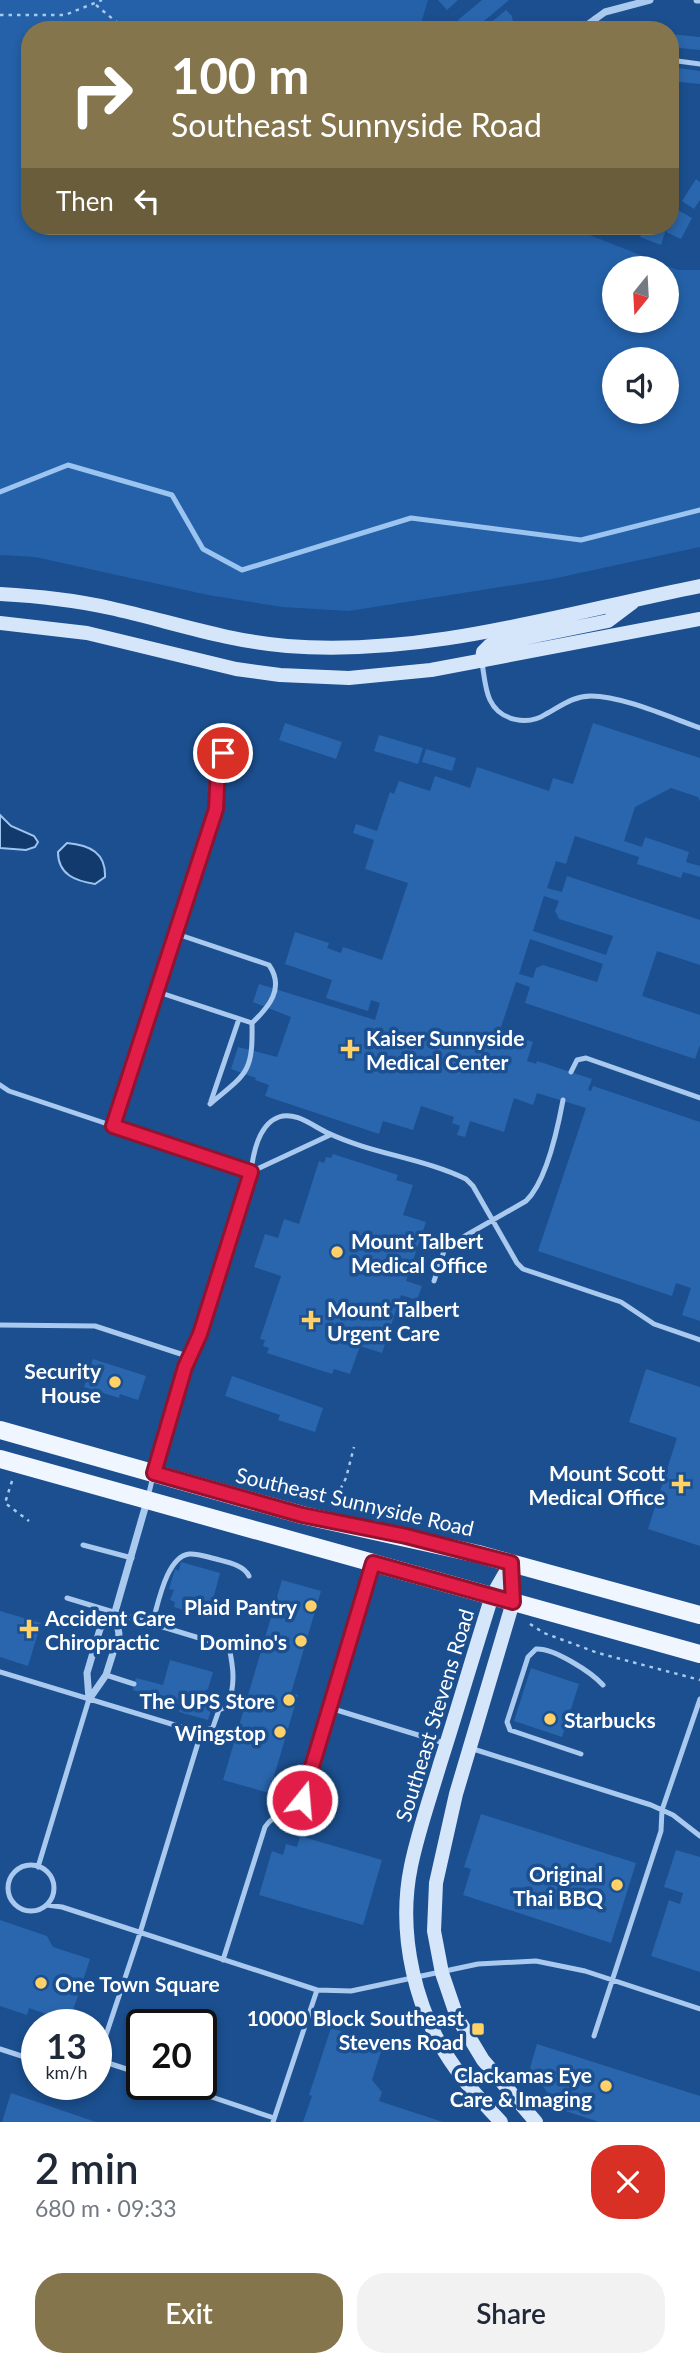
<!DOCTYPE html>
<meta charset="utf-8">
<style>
:root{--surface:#fff;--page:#f2f2f3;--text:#1f2937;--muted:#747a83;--accent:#84754c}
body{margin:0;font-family:Lato,sans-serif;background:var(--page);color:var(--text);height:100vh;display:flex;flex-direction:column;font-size:26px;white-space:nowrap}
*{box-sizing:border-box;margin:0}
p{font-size:23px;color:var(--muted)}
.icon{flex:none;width:38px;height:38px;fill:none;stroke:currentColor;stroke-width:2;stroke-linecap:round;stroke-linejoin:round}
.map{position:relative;height:2122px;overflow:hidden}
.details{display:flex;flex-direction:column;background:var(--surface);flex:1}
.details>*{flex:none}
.top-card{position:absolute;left:21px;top:21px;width:658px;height:214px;border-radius:28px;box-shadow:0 4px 10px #0003;background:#84754c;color:#fff;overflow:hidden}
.needle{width:46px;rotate:198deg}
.tools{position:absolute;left:602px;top:256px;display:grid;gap:14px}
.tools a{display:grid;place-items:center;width:77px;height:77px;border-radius:50%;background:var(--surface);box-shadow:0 4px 10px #0003;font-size:35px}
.speed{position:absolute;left:21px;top:2009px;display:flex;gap:14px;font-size:35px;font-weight:700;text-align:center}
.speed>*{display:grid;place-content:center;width:91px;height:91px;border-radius:50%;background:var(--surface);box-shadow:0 4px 10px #0003;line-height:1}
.speed small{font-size:18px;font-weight:400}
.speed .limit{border:4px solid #111;border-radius:10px;background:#fff;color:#111}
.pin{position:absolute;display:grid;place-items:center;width:60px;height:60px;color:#fff;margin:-30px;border:4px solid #fff;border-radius:50%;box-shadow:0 2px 7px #0007}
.me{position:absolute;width:77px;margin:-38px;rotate:17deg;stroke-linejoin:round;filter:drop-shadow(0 0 5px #0008)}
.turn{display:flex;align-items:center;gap:24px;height:147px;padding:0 35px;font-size:32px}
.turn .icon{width:91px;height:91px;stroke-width:2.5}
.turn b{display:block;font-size:49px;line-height:60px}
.then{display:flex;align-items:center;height:66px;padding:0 35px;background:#0003;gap:14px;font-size:26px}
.round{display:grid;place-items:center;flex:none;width:74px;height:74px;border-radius:28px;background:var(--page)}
.headline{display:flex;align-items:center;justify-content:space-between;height:119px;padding:0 35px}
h1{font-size:42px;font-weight:600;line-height:52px}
.primary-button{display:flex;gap:14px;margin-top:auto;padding:14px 35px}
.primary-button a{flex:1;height:80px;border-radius:28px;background:var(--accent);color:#fff;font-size:28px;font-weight:600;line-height:80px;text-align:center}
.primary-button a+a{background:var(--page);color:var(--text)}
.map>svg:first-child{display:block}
.green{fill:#2461a8;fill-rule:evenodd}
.water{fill:#123a6d;stroke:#9cc4f0;stroke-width:2}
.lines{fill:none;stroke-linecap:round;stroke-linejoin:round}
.stream{stroke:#9cc4f0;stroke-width:5}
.building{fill:#2a66ad;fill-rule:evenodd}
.path{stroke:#a9c9ee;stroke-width:2.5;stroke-dasharray:3.5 5;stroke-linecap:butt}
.lane{stroke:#a9c9ee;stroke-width:5}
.street{stroke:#a9c9ee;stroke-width:7}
.secondary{stroke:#d6e6fa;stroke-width:14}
.primary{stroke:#f0f6ff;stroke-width:18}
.route-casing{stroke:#92132f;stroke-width:18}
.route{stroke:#e11d48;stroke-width:12}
.poi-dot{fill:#ffd166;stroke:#1b4f8f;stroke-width:2.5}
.labels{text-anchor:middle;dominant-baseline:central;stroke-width:7;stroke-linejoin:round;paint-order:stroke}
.poi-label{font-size:21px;font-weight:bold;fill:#fff;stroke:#1b4f8f;text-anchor:end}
.street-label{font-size:21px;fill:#fff;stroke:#1b4f8f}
</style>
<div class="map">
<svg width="700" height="2122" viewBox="0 0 700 2122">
<rect width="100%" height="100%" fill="#1b4f8f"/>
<path class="green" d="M0,0h428l-9,30h-389v196h537l111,44h22v277l-148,32 -203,32 -67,-4 -74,-12 -173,-38 -35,-2zM614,268h53v52h-53zM614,359h53v52h-53z"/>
<path class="water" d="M0,815l11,11 23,10 4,6 -3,5 -9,3 -26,-2z
M67,843c23,2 39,10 38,34l-10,7c-19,-3 -37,-9 -37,-32z"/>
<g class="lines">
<path class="stream" d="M0,492l68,-27 104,30 31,54 39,21 169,-52 170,22 119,-30"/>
</g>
<path class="building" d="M438,0h20l-11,10z
M482,0h27l-32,27 2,3h-13l-8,-10z
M506,10l6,6 2,14h-32z
M670,34l30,3v13l-30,-3z
M670,67l30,4v13l-30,-3z
M696,179l4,3v18l-6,9 -12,-8z
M678,210l14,8 -11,21 -15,-7z
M644,226h23l-6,19 -21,-8z
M285,723l57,19 -6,17 -57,-19z
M593,723l107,35v43l-2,-4 -27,-9 -36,19 -11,34 18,6 3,-10 44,15 -3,10 14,4v11l-17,-5 -2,6 -44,-14 2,-7 -64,-21 -9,28 -10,-3 -9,27 15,4 5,-16 133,44v45l-43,-14 -15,45 58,19v30l-5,14 -170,-56 5,-16 -14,-5 -16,48 33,12 -6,19 9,3 1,-3 55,18 -4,11 3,1 2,-5 107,36v199l-18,-6 9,-27 -15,-5 -4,13 -134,-45 48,-143 -49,-15 -4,12 -19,-7 -10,34 -34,-11 -5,16 -8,-2 3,-9 -8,-3 2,-6 -33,-11 -8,24 -30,-9 -4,13 -114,-38 4,-11 -14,-5 1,-2 -25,-9 7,-22 39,10 14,-40 -38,-15 6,-18 116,36 5,-17 -9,-3 -3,11 -42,-13 6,-18 -47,-16 10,-32 34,11 -2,5 14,5 2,-6 39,13 26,-77 -43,-14 9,-29 -21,-7 3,-9 21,7 13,-39 4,2 5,-13 31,10 5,-15 35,12 7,-21 72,24 4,-13 20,6zM544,896l15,5 -4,10 4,8 54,17 -7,19 -73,-24zM530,939l73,25 -6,18 -54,-17 -7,3 -3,10 -14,-4z
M379,735l44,13 -5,16 -44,-13z
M426,749l30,9 -4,13 -30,-9z
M333,1154l65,21 -2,5 17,5 -10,30 23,7 -20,59 16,5 -5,14 -16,-5 -19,58 -22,-7 -10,28 -16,-5 -2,5 -65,-21 2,-5 -6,-2 2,-6 -5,-1 21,-63 -27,-9 11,-33 13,4 6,-19 15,5 20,-63 5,2 2,-6 5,1z
M93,1359l53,17 -8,24 -18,-6 -1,4 -35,-11z
M646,1369l54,18v159l-52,-17 29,-91 -48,-16z
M232,1376l91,32 -8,24 -37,-12 2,-5 -55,-19z
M181,1562l39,11 -10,38 -15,-4 -2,6 -19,-6 1,-5 -5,-2 4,-10 -5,-1 6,-20 4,2z
M282,1580l39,11 -30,102 7,2 -29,98 -46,-13z
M0,1611l41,12 -13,43 -28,-9z
M170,1660l43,12 -5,17 -12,6 18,6 -6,19 -29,-8 2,-7 -22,-7 -2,7 -15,-4 2,-8 -11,-3 3,-12 27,7z
M531,1668l48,16 -17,53 -48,-16z
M481,1814l155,49 -25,80 -148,-48 8,-26 -7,-2z
M300,1836l82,24 -19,65 -104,-30 13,-44 11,4 3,-11 11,3z
M676,1850l24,7v115l-49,-16 18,-56 11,4 3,-11 -19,-6z
M0,1920l47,16 6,11 37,12 -21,63 -40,-14 -2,7 -27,-9z
M331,2028l52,17 -11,35 10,12 -3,9 64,21h-140l9,-26 -3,-1z
M537,2044l163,52v26h-101l-40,-13 -29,-41z
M11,2093l85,29h-94z"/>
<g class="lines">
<path class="path" d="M96,5l30,25
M0,15h65l37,-15
M12,1481l-7,22 24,18
M333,1504l13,-26 8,-31
M530,1624l14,9 54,20 102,27"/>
<path class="lane" d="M595,18l4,12
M670,60l30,4
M482,663c2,11 3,27 8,37 10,21 38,26 56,14 15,-8 27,-18 45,-18 31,0 78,21 109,32
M177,934l92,31c16,23 0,42 -17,58 1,50 -5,50 -42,81
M158,992l94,31
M571,1072l6,-12 9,-2 114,40
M0,1085l9,6 242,81 79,-37
M211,1101l28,-82
M113,1126l103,-317 2,-39 12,-34
M434,1281l10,-30 7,-7 75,-43c20,-19 32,-74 37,-101
M0,1325l95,1 95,31
M148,1497l11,-46 26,-84 15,-33 51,-162c2,-18 8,-48 28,-55 17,-6 35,10 49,16 44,21 95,25 138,46l7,7 44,77 6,6 98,33 33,22 46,16
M83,1545l49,13
M67,1598l162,49c5,23 6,37 -1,59l-9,4 -7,-2
M152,1624c6,-19 14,-67 37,-70 8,-1 18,3 27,5 11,3 28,6 33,17
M0,1672l201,61
M106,1675l28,9
M330,1708l114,35
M470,1748l181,57 22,10 27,21
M581,1754l-71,-24 -3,-8 21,-65 8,-8c18,-1 55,23 67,36
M8 1888a23 23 0 1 1 46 0a23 23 0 1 1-46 0Z
M38,1867l51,-168
M47,1905l15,2 255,83 34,1 127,-27 58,-3 49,10 115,38
M223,1960l42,-133c10,-16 26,-9 37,-27l70,-233
M594,2036l67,-205 1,-21 38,-111
M0,2049l37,12
M96,2056l6,-9 38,-114 61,-200 12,-6 6,-17
M97,2056l14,8 31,10
M173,2084l101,34
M273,2122l44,-132"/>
<path class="street" d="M697,0h3
M580,30l25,-18 45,-12
M90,1698l16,-23 13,-41 -4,-22
M89,1699l-2,-26 13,-44 15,-17 32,-111"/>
<path class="secondary" d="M0,594c37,2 74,6 110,14 59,13 116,33 177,38 140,11 277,-33 413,-60
M0,623l87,10 149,36 44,6 69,3 82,-8 269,-51
M482,661l1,-9 7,-7 118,-24 24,-18
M511,1564l2,38 -57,192 -20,89 -2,48 8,42 15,44 26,43 53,62
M501,2122c-16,-17 -32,-34 -45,-53 -41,-56 -59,-135 -45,-203 7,-34 19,-68 29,-102 18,-56 34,-112 52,-168l19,-33"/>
<path class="primary" d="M0,1430l302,85 176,39 222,61
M0,1459l700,195"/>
</g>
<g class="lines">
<defs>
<path id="route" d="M223,753l-5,17 -2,39 -103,317 138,46 -51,162 -15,33 -31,106 148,42 104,21 105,27 2,39 -140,-39 -71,237"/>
</defs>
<use href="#route" class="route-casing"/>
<use href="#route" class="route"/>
</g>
<g class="poi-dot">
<path d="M346.5 1038.5h7v7h7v7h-7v7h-7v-7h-7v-7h7z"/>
<circle cx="337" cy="1252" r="7"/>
<path d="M307.5 1309.5h7v7h7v7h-7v7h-7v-7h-7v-7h7z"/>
<circle cx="115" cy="1382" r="7"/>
<path d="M677.5 1473.5h7v7h7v7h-7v7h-7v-7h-7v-7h7z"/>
<circle cx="311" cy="1606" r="7"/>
<path d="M25.5 1618.5h7v7h7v7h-7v7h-7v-7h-7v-7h7z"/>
<circle cx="301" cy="1641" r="7"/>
<circle cx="289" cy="1700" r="7"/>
<circle cx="550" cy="1719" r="7"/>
<circle cx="280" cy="1732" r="7"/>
<circle cx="617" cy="1885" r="7"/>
<circle cx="41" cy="1983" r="7"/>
<rect x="471" y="2022" width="14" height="14" rx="3.5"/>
<circle cx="606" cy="2086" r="7"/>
</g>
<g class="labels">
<g class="poi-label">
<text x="366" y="1037" text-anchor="start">Kaiser Sunnyside<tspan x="366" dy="24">Medical Center</tspan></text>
<text x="351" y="1240" text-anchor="start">Mount Talbert<tspan x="351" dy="24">Medical Office</tspan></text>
<text x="327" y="1308" text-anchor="start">Mount Talbert<tspan x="327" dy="24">Urgent Care</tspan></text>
<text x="101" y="1370">Security<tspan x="101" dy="24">House</tspan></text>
<text x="665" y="1472">Mount Scott<tspan x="665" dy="24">Medical Office</tspan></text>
<text x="297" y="1606">Plaid Pantry</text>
<text x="45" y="1617" text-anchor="start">Accident Care<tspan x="45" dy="24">Chiropractic</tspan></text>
<text x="287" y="1641">Domino's</text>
<text x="275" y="1700">The UPS Store</text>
<text x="564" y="1719" text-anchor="start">Starbucks</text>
<text x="266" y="1732">Wingstop</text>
<text x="603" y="1873">Original<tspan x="603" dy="24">Thai BBQ</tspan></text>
<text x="55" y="1983" text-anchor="start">One Town Square</text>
<text x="464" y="2017">10000 Block Southeast<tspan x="464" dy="24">Stevens Road</tspan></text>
<text x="592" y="2074">Clackamas Eye<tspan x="592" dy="24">Care &amp; Imaging</tspan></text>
</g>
<g class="street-label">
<text transform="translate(355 1501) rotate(13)">Southeast Sunnyside Road</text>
<text transform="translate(434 1715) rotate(-73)">Southeast Stevens Road</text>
</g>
</g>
</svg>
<div class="tools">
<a><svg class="needle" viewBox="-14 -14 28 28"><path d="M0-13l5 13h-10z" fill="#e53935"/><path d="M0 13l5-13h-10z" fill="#747a83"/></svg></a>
<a><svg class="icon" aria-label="sound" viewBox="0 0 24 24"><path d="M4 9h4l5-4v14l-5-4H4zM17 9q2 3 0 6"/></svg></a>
</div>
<div class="speed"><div>13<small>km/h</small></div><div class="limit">20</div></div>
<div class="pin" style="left:223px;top:753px;background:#d93025"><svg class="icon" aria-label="arrive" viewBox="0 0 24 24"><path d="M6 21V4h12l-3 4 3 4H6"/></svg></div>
<svg class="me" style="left:302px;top:1800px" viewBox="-20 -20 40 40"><circle r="17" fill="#e11d48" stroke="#fff" stroke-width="3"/><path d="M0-11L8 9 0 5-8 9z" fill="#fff"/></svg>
<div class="top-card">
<div class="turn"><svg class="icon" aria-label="right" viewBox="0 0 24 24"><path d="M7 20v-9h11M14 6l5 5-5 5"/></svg><div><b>100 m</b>Southeast Sunnyside Road</div></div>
<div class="then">Then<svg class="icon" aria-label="left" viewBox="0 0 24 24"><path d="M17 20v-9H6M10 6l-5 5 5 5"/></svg></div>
</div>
</div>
<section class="details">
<div class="headline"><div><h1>2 min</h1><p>680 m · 09:33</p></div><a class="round" style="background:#d93025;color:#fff"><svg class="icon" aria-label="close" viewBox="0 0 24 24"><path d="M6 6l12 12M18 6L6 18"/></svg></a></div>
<div class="primary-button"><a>Exit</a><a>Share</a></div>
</section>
